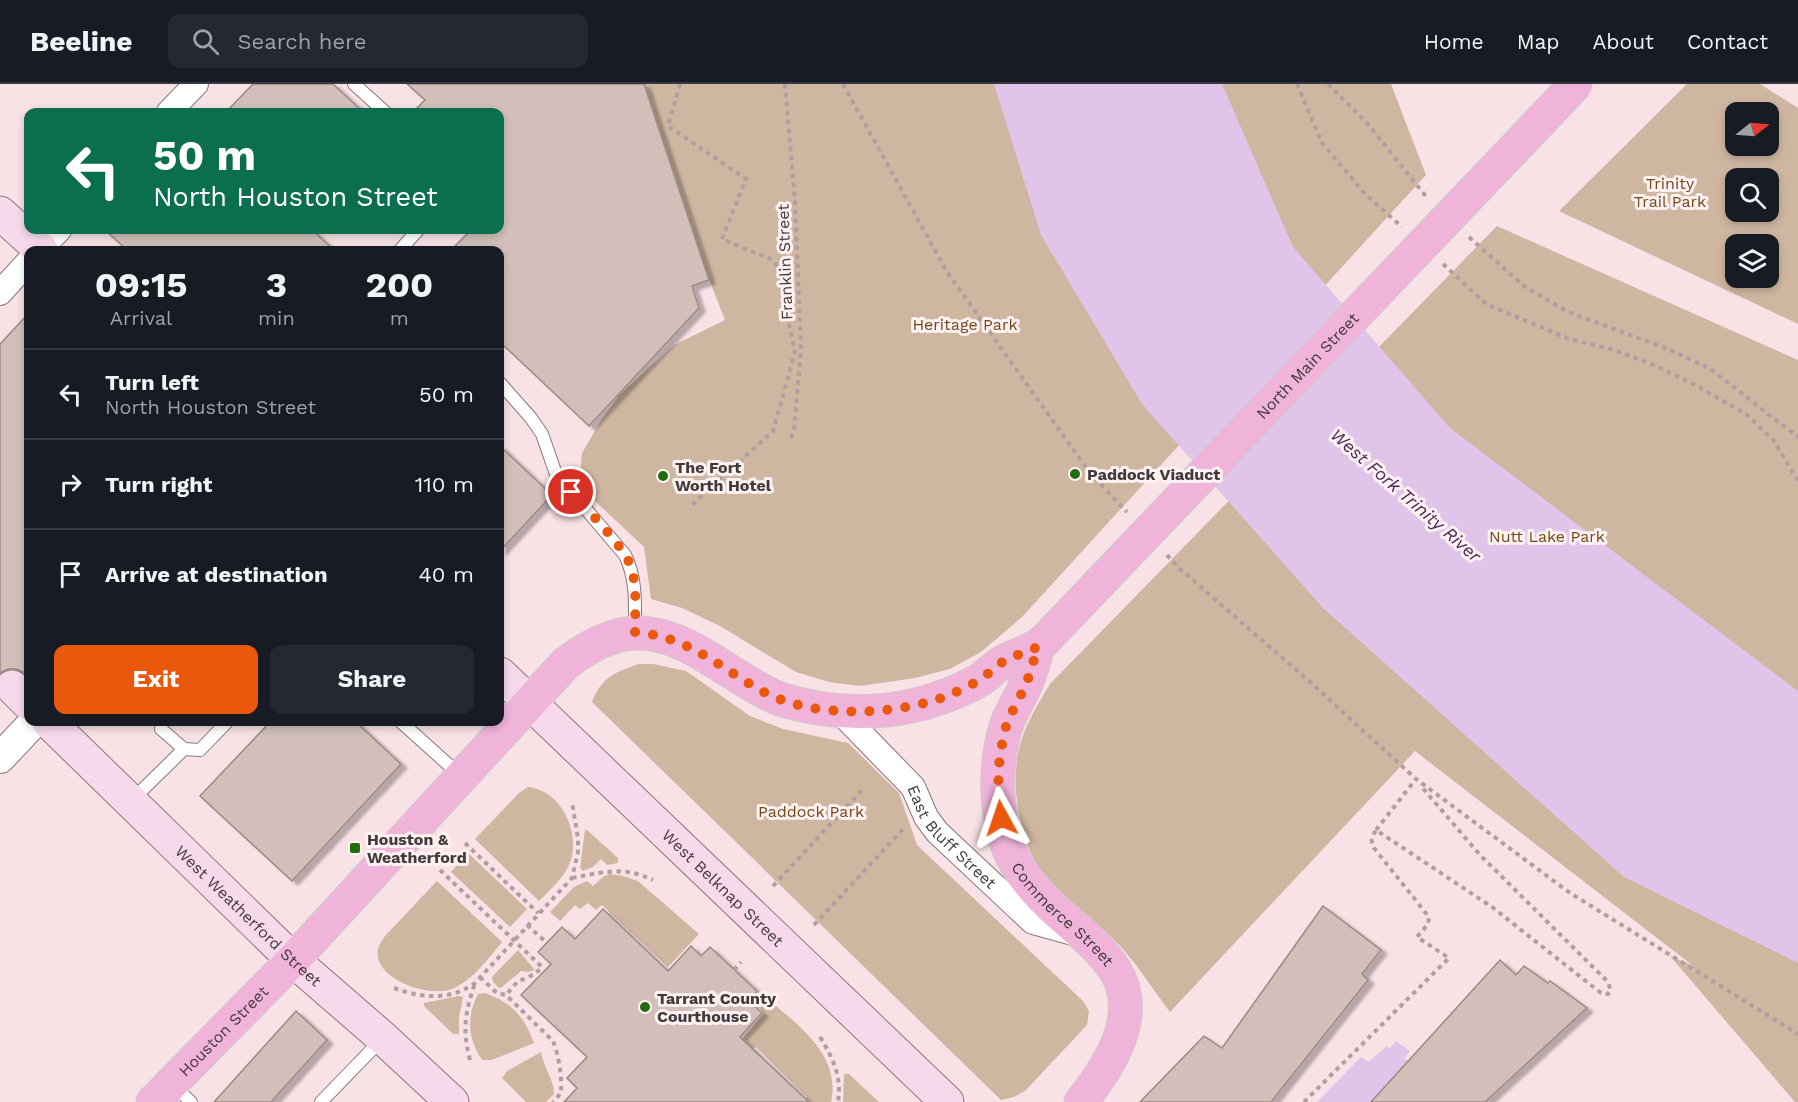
<!DOCTYPE html>
<style>
:root{--surface:#171b24;--page:#242831;--text:#f1f3f6;--muted:#9ea1a6;--line:#363941;--accent:#ea580c}
body{margin:0;font-family:"Work Sans",sans-serif;background:var(--page);color:var(--text);height:100vh;display:flex;flex-direction:column;font-size:22px;white-space:nowrap}
*{box-sizing:border-box;margin:0}
p{font-size:20px;color:var(--muted)}
.icon{flex:none;width:33px;height:33px;fill:none;stroke:currentColor;stroke-width:2;stroke-linecap:round;stroke-linejoin:round}
.map{position:relative;flex:1;overflow:hidden}
.drawer{position:absolute;left:24px;top:162px;width:480px;height:480px;display:flex;flex-direction:column;background:var(--surface);border-radius:12px;box-shadow:0 3px 9px #0003}
.drawer>*{flex:none}
.hud{position:absolute;left:24px;top:24px;width:480px;height:126px;border-radius:12px;box-shadow:0 3px 9px #0003;background:#0b6e4f;color:#fff;overflow:hidden}
.needle{width:39px;rotate:73deg}
.buttons{position:absolute;left:1725px;top:18px;display:grid;gap:12px}
.buttons a{display:grid;place-items:center;width:54px;height:54px;border-radius:12px;background:var(--surface);box-shadow:0 3px 9px #0003;font-size:30px}
.pin{position:absolute;display:grid;place-items:center;width:51px;height:51px;color:#fff;margin:-26px;border:3px solid #fff;border-radius:50%;box-shadow:0 2px 6px #0007}
.me{position:absolute;width:66px;margin:-33px;rotate:355deg;stroke-linejoin:round;filter:drop-shadow(0 0 4px #0008)}
.turn{display:flex;align-items:center;gap:21px;height:126px;padding:0 30px;font-size:27px}
.turn .icon{width:78px;height:78px;stroke-width:2.5}
.turn b{display:block;font-size:42px;line-height:51px}
.eta{display:flex;justify-content:space-evenly;align-items:center;height:102px;text-align:center}
.eta b{font-size:36px;font-weight:700;line-height:42px}
.button{display:flex;gap:12px;margin-top:auto;padding:12px 30px}
.button a{flex:1;height:69px;border-radius:12px;background:var(--accent);color:#fff;font-size:24px;font-weight:700;line-height:69px;text-align:center}
.button a+a{background:var(--page);color:var(--text)}
ul{padding:0;list-style:none}
li{display:flex;align-items:center;gap:18px;height:90px;padding:0 30px;border-top:2px solid var(--line)}
li div{flex:1}
li b{display:block;font-size:22px}
li em{font-style:normal}
header{display:flex;align-items:center;gap:36px;box-sizing:border-box;height:84px;padding:0 30px;background:var(--surface);border-bottom:2px solid var(--line)}
header strong{font-size:28px}
nav{display:flex;gap:33px;margin-inline-start:auto;font-size:21px}
.search{width:420px;height:54px;background:var(--page);display:flex;align-items:center;gap:15px;box-sizing:border-box;padding:0 21px;border-radius:12px;color:var(--muted);font-size:22px}
.map>svg:first-child{display:block}
.green{fill:#cfb6a1;fill-rule:evenodd}
.water{fill:#e0c4e9}
.building{fill:#d2bfb9;stroke:#9c8984;stroke-width:1.5;filter:url(#shadow)}
.lines{fill:none;stroke-linecap:round;stroke-linejoin:round}
.service-casing{stroke:#897678;stroke-width:14}
.minor-casing{stroke:#897678;stroke-width:26}
.tertiary-casing{stroke:#897678;stroke-width:32}
.secondary-casing{stroke:#897678;stroke-width:35}
.primary-casing{stroke:#cecccc;stroke-width:35}
.path{stroke:#b09fa1;stroke-width:4;stroke-dasharray:4.5 4.5;stroke-linecap:butt}
.service{stroke:#fff;stroke-width:12}
.minor{stroke:#fff;stroke-width:24}
.tertiary{stroke:#fff;stroke-width:30}
.secondary{stroke:#f8d9ec;stroke-width:33}
.primary{stroke:#f0b3d9;stroke-width:33}
.primary-bridge-casing{stroke:#cecccc;stroke-width:35;stroke-linecap:butt}
.primary-bridge{stroke:#f0b3d9;stroke-width:33}
.route{stroke:#ea580c;stroke-width:10;stroke-dasharray:0 18}
.poi-dot{fill:#226d0f;stroke:#fff2f3;stroke-width:2}
.labels{text-anchor:middle;dominant-baseline:central;stroke-width:6;stroke-linejoin:round;paint-order:stroke}
.park-label{font-size:16px;fill:#764716;stroke:#fff2f3}
.street-label{font-size:16px;fill:#433a3b;stroke:#fff2f3}
.poi-label{font-size:16px;font-weight:bold;fill:#433a3b;stroke:#fff2f3;text-anchor:start}
.water-label{font-size:18px;font-style:italic;fill:#4b2755;stroke:#fff2f3}
</style>
<header>
<strong>Beeline</strong>
<div class="search"><svg class="icon" aria-label="search" viewBox="0 0 24 24"><circle cx="10" cy="10" r="6"/><path d="M15 15l6 6"/></svg>Search here</div>
<nav><a>Home</a><a>Map</a><a>About</a><a>Contact</a></nav>
</header>
<div class="map">
<svg width="1798" height="1018" viewBox="0 0 1798 1018">
<defs>
<filter id="shadow"><feDropShadow dx="6" dy="4" stdDeviation="1.5" flood-color="#0004"/></filter>
</defs>
<rect width="100%" height="100%" fill="#f8e2e5"/>
<path class="green" d="M633,0h758l35,91 -404,442 -41,35 -31,17 -35,9 -55,8 -31,-4 -33,-10 -76,-46 -38,-18 -31,-9 -7,-52 -65,-61 3,-33 18,-31 20,-28 54,-49 51,-25z
M1687,0h73l38,24v216l-239,-113zM1736,28h32v34h-32zM1736,94h32v34h-32zM1736,160h32v34h-32z
M1497,142l301,134v742h-3l-125,-146 22,9 -277,-214 -245,261c-18,-24 -35,-52 -57,-73 -25,-24 -56,-44 -75,-73 -20,-30 -28,-86 -18,-121 6,-22 18,-41 30,-61z
M638,580h15l33,7 64,45 33,13 65,14 51,50 18,52 166,156 6,10 -2,14 -62,66 -11,6 -13,3 -409,-398c10,-25 22,-29 46,-38z
M528,703c32,3 52,43 43,73 -5,16 -20,29 -32,41l-64,-62 44,-46z
M585,746h2l31,28v5l-11,2 -6,-6 -8,8 -10,4 -3,-3z
M468,769l59,56 -17,18 -59,-55z
M609,790l14,2 15,5 61,53 -31,33 -66,-62 -6,5 -8,-7 -8,6 -5,-4 -15,16 -10,-9 24,-25 13,-6 6,5 10,-9z
M437,797l65,61c-14,17 -29,38 -50,47 -22,8 -70,-7 -74,-32 -2,-8 3,-15 7,-21z
M518,866l17,20 -7,2 -7,-1 -19,16 -3,1 -6,-6 -1,-5z
M485,909c27,10 39,23 49,50l-42,17h-10c-14,-20 -16,-44 -4,-66z
M761,909c32,29 81,59 70,109h-27l3,-5 -51,-50 -6,3 -9,-9 23,-28 -10,-11z
M459,912l4,1 -4,20v17h-6l-29,-28v-3z
M541,968c2,14 13,27 13,42l-8,8h-20l-24,-24 5,-7z
M844,990h5l30,28h-36z"/>
<path class="water" d="M994,0h228l71,163 157,181 348,263v272l-174,-86 -301,-269 -181,-204 -101,-169z
M1396,957l14,10 -6,8 5,1 -38,42h-54l44,-45 7,5 19,-16 3,2z"/>
<path class="building" d="M253,0h80l30,28h-137z
M407,0h237l65,196 -17,6 7,22 -110,118 -89,-84v-92h-49l20,-20h29v-118h-87l12,-12z
M105,146h207l22,20h-207z
M28,230v355l-3,4 -9,-4h-8l-8,4v-329z
M500,362l52,49 -52,56z
M270,638h86l45,42 -109,117 -92,-85z
M1323,822l58,44 -19,24 6,6 -97,122h-131l64,-66 18,12z
M603,825l65,62 23,-25 10,10 9,-9 47,44 -8,10 13,12 -22,24 69,65h-245l13,-14 -10,-10 20,-21 -66,-62 30,-31 -13,-12 24,-25 13,12z
M1500,876l16,15 8,-9 24,17 2,-2 37,27 -102,94h-114z
M296,927l31,29 -56,62h-57z"/>
<g class="lines">
<defs>
<path id="service" d="M354,0l31,28
M400,166l18,-20
M500,299l31,35 11,16 14,40 69,81c12,24 10,51 10,77
M162,638l-1,7 23,20 16,1 27,-28
M401,638l60,54
M131,717l53,-52
M172,1000l19,18
M321,1018l62,-64"/>
<g id="minor">
<path d="M169,28l27,-28"/>
<path d="M39,166l20,-20"/>
<path d="M0,209l28,-31"/>
<path id="s1" d="M839,627l74,76 13,30 11,15 96,90 47,13"/>
</g>
<path id="tertiary" d="M0,674l34,-36"/>
<g id="secondary">
<path d="M0,129l41,37"/>
<path id="s2" d="M500,590l447,428"/>
<path d="M12,603l16,16"/>
<path id="s3" d="M49,638l244,238 90,78 69,64"/>
</g>
<g id="primary">
<path id="s4" d="M1038,563c-4,13 -7,27 -13,39 -5,13 -13,24 -18,37 -11,34 -12,73 -4,108 7,31 28,57 51,78 21,19 46,38 61,61 28,45 -6,97 -34,132"/>
<path id="s5" d="M153,1018l140,-142 273,-297c65,-49 102,-32 165,9 17,10 33,22 52,28 67,20 134,14 195,-19 9,-5 16,-14 25,-19 13,-8 29,-10 41,-21"/>
</g>
</defs>
<use href="#service" class="service-casing"/>
<use href="#minor" class="minor-casing"/>
<use href="#tertiary" class="tertiary-casing"/>
<use href="#secondary" class="secondary-casing"/>
<use href="#primary" class="primary-casing"/>
<path class="path" d="M680,0l-12,42 78,53 -24,60 53,22 20,91 -22,79 -81,74
M785,0l10,118 6,147 -7,80 -3,10
M843,0l104,188 143,201 37,39
M1297,0l25,59 44,52 36,32
M1328,0l40,40 60,75
M1469,153l56,50 43,25 95,35 46,21 89,69
M1443,180l43,40 83,35 45,11 40,15 41,20 51,29 28,27 24,40
M1167,471l13,14 129,112 107,98 154,114 228,141
M1376,746l40,-51
M465,759l73,70
M440,786l102,97 -7,7 -18,8 -11,13
M572,794c31,-6 52,-12 81,2
M773,802l92,-99
M527,841l20,18
M814,841l91,-98
M734,886l7,-8
M480,893l17,16 9,2 47,46c6,15 9,36 8,52l-8,9
M394,904c27,10 56,13 81,-5l97,-105 6,-26v-14l-6,-36
M820,953c13,21 22,40 18,65
M470,976c-8,-31 -5,-47 5,-77
M1304,1018l145,-144 -32,-21 11,-13 1,-7 -55,-69c-4,-7 -2,-11 2,-18l116,77 109,86 7,1 3,-4 -4,-9 -127,-126 -60,-70"/>
<use href="#service" class="service"/>
<use href="#minor" class="minor"/>
<use href="#tertiary" class="tertiary"/>
<use href="#secondary" class="secondary"/>
<use href="#primary" class="primary"/>
<defs>
<g id="primary-bridge">
<path id="s6" d="M1044,557l532,-557"/>
</g>
</defs>
<use href="#primary-bridge" class="primary-bridge-casing"/>
<use href="#primary-bridge" class="primary-bridge"/>
</g>
<g class="lines">
<path class="route" d="M571,408c16,18 56,57 61,78 5,20 3,42 3,62 54,5 82,34 127,59 51,29 140,25 192,2 9,-4 20,-9 28,-15 8,-5 14,-12 22,-17 10,-5 22,-9 34,-14l-12,38 -19,37 -6,27 -3,25 3,44"/>
</g>
<g class="poi-dot">
<circle cx="1075" cy="390" r="6"/>
<circle cx="663" cy="392" r="6"/>
<rect x="349" y="758" width="12" height="12" rx="3"/>
<circle cx="645" cy="923" r="6"/>
</g>
<g class="labels">
<g class="park-label">
<text x="1670" y="99">Trinity<tspan x="1670" dy="18">Trail Park</tspan></text>
<text x="965" y="240">Heritage Park</text>
<text x="1547" y="452">Nutt Lake Park</text>
<text x="811" y="727">Paddock Park</text>
</g>
<g class="street-label">
<text transform="translate(785 178) rotate(-92)">Franklin Street</text>
<text stroke="none"><textPath href="#s6" startOffset="381">North Main Street</textPath></text>
<text stroke="none"><textPath href="#s1" startOffset="170">East Bluff Street</textPath></text>
<text stroke="none"><textPath href="#s2" startOffset="309">West Belknap Street</textPath></text>
<text stroke="none"><textPath href="#s4" startOffset="296">Commerce Street</textPath></text>
<text stroke="none"><textPath href="#s3" startOffset="278">West Weatherford Street</textPath></text>
<text stroke="none"><textPath href="#s5" startOffset="100">Houston Street</textPath></text>
</g>
<g class="poi-label">
<text x="675" y="383">The Fort<tspan x="675" dy="18">Worth Hotel</tspan></text>
<text x="1087" y="390">Paddock Viaduct</text>
<text x="367" y="755">Houston &amp;<tspan x="367" dy="18">Weatherford</tspan></text>
<text x="657" y="914">Tarrant County<tspan x="657" dy="18">Courthouse</tspan></text>
</g>
<g class="water-label">
<text transform="translate(1406 411) rotate(41)">West Fork Trinity River</text>
</g>
</g>
</svg>
<div class="buttons">
<a><svg class="needle" viewBox="-14 -14 28 28"><path d="M0-13l5 13h-10z" fill="#e53935"/><path d="M0 13l5-13h-10z" fill="#9ea1a6"/></svg></a>
<a><svg class="icon" aria-label="search" viewBox="0 0 24 24"><circle cx="10" cy="10" r="6"/><path d="M15 15l6 6"/></svg></a>
<a><svg class="icon" aria-label="layers" viewBox="0 0 24 24"><path d="M12 4l9 5-9 5-9-5zM3 14l9 5 9-5"/></svg></a>
</div>
<div class="pin" style="left:571px;top:408px;background:#d93025"><svg class="icon" aria-label="arrive" viewBox="0 0 24 24"><path d="M6 21V4h12l-3 4 3 4H6"/></svg></div>
<svg class="me" style="left:1001px;top:734px" viewBox="-20 -20 40 40"><path d="M0-17L14 15 0 8-14 15z" fill="#ea580c" stroke="#fff" stroke-width="4"/></svg>
<div class="hud">
<div class="turn"><svg class="icon" aria-label="left" viewBox="0 0 24 24"><path d="M17 20v-9H6M10 6l-5 5 5 5"/></svg><div><b>50 m</b>North Houston Street</div></div>
</div>
<section class="drawer">
<div class="eta">
<div><b>09:15</b><p>Arrival</p></div>
<div><b>3</b><p>min</p></div>
<div><b>200</b><p>m</p></div>
</div>
<ul>
<li><svg class="icon" aria-label="left" viewBox="0 0 24 24"><path d="M17 20v-9H6M10 6l-5 5 5 5"/></svg><div><b>Turn left</b><p>North Houston Street</p></div><em>50 m</em></li>
<li><svg class="icon" aria-label="right" viewBox="0 0 24 24"><path d="M7 20v-9h11M14 6l5 5-5 5"/></svg><div><b>Turn right</b></div><em>110 m</em></li>
<li><svg class="icon" aria-label="arrive" viewBox="0 0 24 24"><path d="M6 21V4h12l-3 4 3 4H6"/></svg><div><b>Arrive at destination</b></div><em>40 m</em></li>
</ul>
<div class="button"><a>Exit</a><a>Share</a></div>
</section>
</div>
